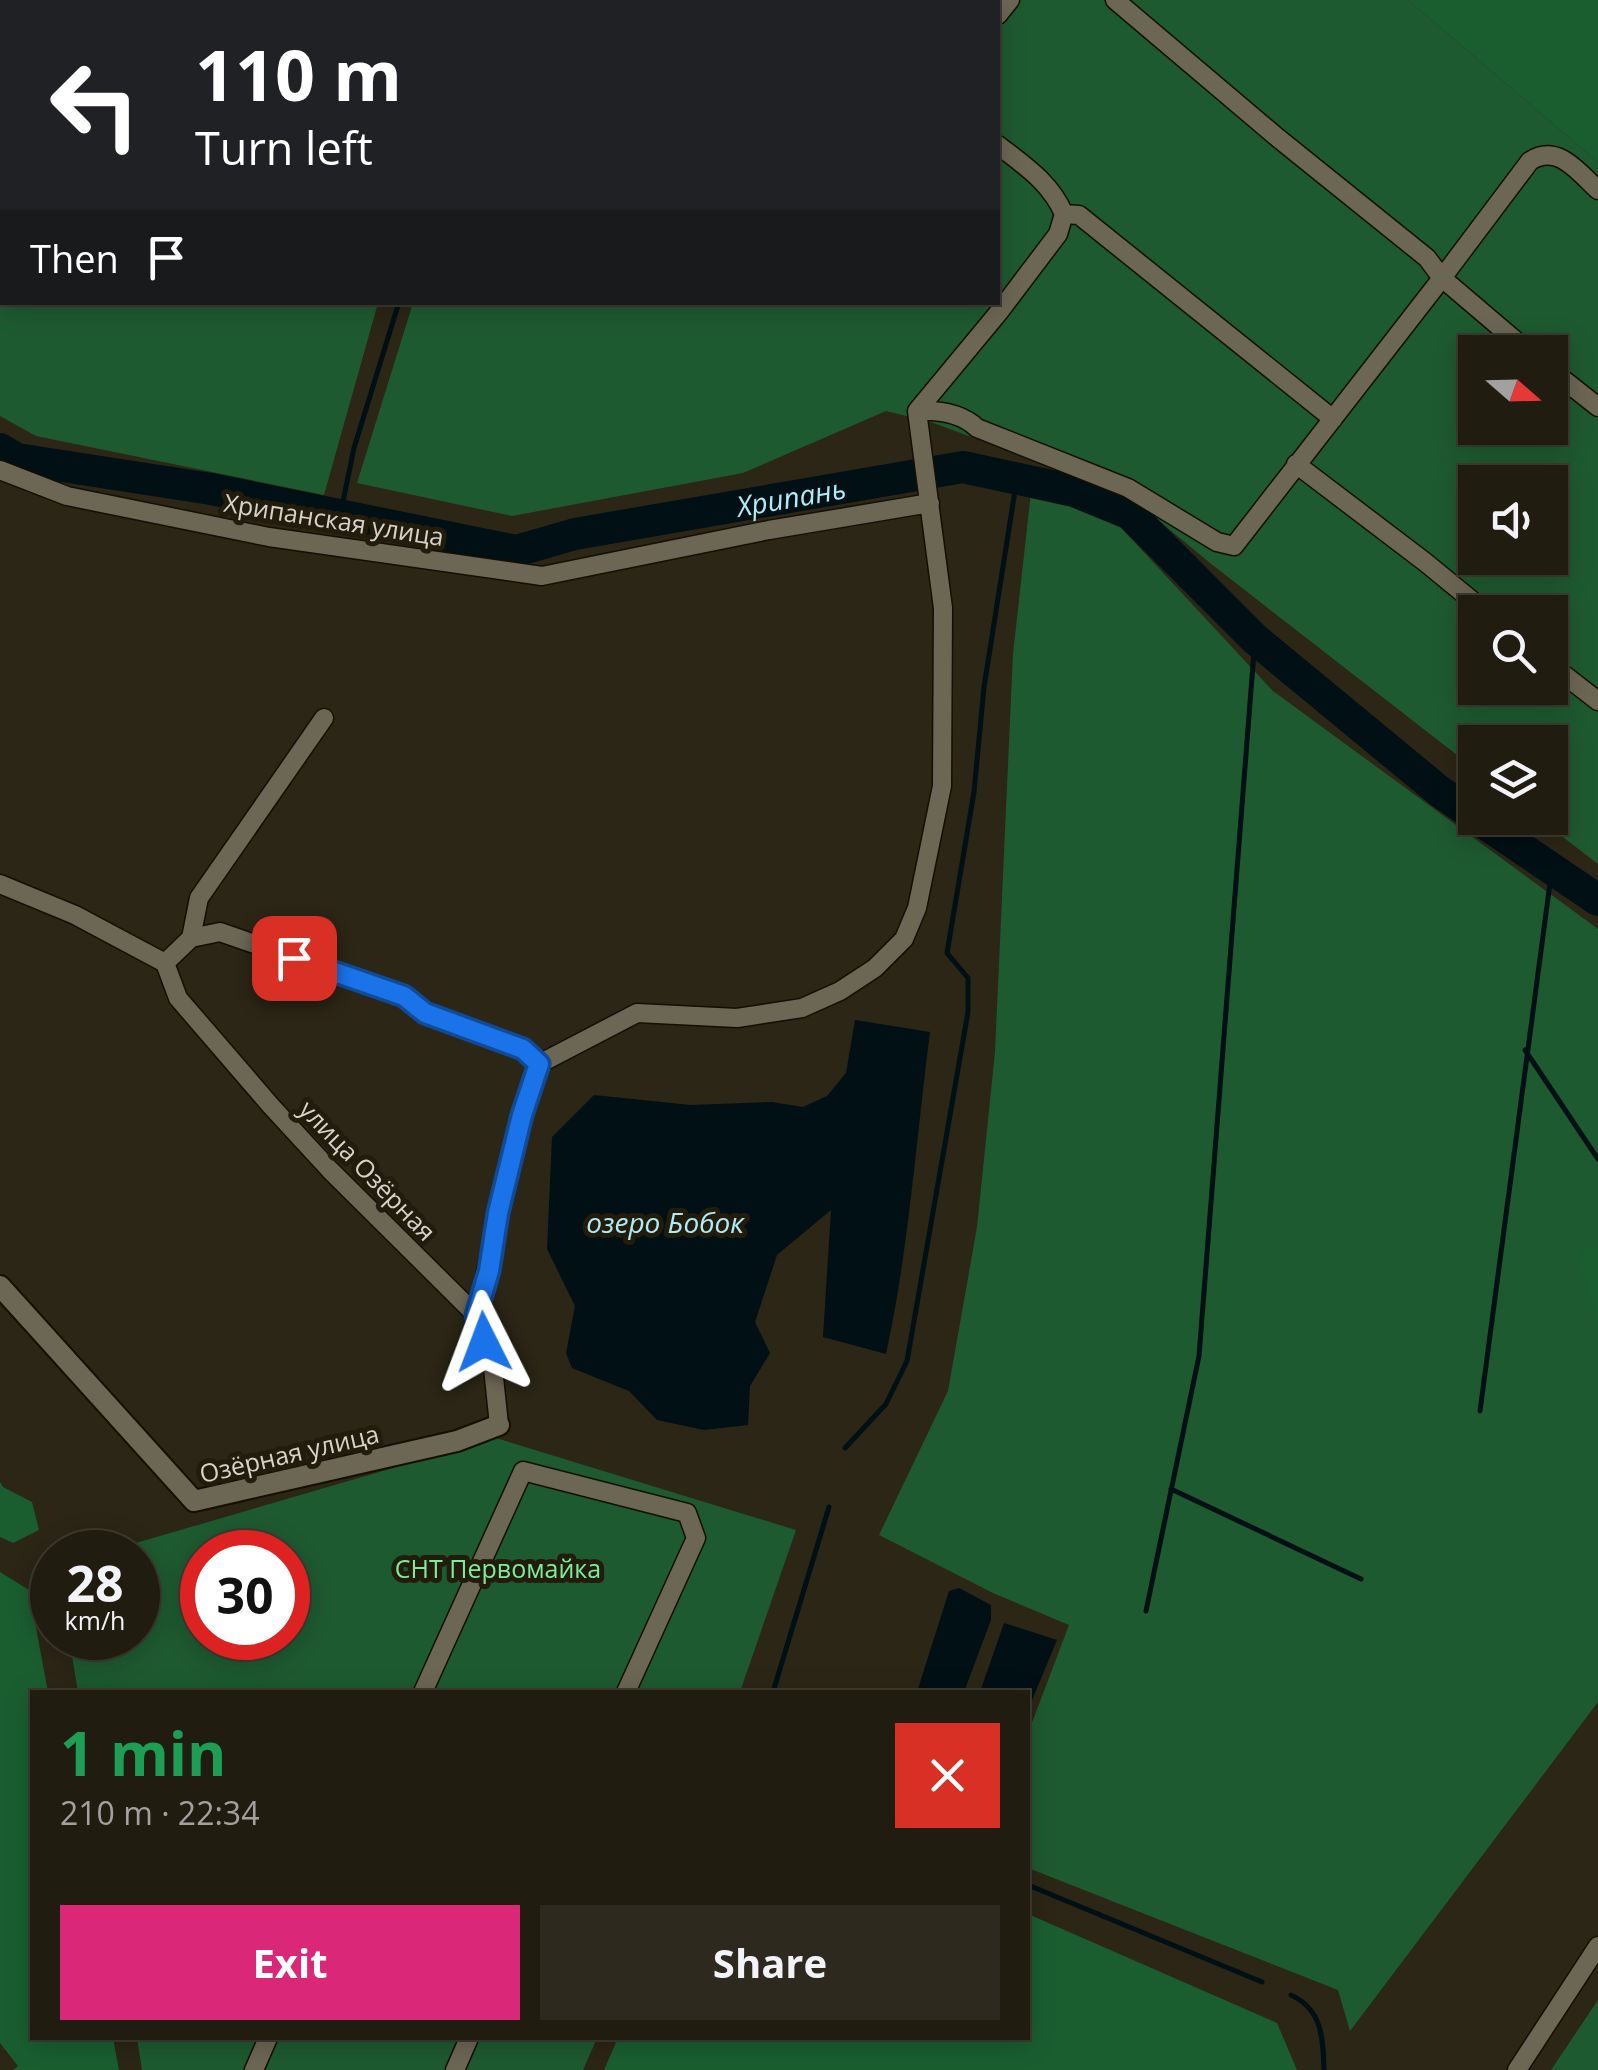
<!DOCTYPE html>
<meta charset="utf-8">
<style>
:root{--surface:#201c10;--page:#2d291e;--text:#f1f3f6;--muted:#a2a19f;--line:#3d3a30;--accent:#db2777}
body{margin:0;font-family:"Open Sans",sans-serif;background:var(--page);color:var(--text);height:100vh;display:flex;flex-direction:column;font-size:38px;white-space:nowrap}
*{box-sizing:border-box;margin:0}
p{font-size:32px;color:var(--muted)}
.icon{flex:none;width:55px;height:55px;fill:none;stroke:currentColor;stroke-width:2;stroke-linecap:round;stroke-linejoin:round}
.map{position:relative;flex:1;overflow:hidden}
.drawer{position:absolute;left:30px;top:1690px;width:1000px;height:350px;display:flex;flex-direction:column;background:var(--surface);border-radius:0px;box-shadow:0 5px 25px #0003,0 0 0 2px var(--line)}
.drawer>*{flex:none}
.top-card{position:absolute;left:0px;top:0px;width:1000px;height:305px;box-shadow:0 5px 25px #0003,0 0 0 2px var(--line);background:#202124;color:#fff;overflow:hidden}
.needle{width:65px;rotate:110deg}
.fabs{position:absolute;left:1458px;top:335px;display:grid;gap:20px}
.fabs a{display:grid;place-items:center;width:110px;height:110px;border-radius:0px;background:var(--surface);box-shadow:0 5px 25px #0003,0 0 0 2px var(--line);font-size:50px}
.speed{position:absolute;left:30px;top:1530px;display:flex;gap:20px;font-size:50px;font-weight:700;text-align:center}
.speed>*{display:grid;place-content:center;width:130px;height:130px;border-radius:50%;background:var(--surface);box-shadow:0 5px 25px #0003,0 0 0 2px var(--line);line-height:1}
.speed small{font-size:25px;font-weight:400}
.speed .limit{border:15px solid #d22;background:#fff;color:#111}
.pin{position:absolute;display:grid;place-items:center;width:85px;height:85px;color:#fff;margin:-42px;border-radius:20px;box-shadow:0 5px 15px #0006}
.me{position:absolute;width:110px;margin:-55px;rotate:357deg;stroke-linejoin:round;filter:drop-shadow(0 0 8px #0008)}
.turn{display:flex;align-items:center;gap:35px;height:210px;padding:0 30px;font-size:45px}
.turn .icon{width:130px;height:130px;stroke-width:2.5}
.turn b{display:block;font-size:70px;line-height:85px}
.then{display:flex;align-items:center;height:95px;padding:0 30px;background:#0003;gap:20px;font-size:38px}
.round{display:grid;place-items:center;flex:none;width:105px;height:105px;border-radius:0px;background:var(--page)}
.overview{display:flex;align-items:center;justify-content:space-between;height:170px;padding:0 30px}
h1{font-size:60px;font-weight:700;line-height:75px;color:#1e9e55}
.button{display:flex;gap:20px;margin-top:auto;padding:20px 30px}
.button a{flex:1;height:115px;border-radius:0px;background:var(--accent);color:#fff;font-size:40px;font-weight:700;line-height:115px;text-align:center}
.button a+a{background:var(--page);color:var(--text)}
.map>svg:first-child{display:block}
.green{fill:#1e5a30;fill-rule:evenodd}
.forest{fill:#1a5e30}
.water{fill:#011014}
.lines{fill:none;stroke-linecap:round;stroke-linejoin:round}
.stream{stroke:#011014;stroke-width:5}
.river{stroke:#011014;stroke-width:32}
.minor-casing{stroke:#140f02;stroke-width:21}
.tertiary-casing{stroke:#140f02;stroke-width:24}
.minor{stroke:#6c6655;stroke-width:18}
.tertiary{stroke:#6c6655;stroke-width:20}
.route-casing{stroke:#114b97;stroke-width:25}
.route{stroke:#1a73e8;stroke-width:18}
.labels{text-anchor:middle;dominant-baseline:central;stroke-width:10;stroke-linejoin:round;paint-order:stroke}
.street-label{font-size:25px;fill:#d7d3ca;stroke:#221c0d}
.park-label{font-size:25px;fill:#7ded99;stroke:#221c0d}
.water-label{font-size:28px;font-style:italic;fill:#b0ebf8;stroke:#221c0d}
</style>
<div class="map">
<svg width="1598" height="2070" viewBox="0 0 1598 2070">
<rect width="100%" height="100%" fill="#2b2616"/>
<path class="green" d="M0,0h467l-465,2v300l376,1 -54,192 -288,-59 -36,-20z
M511,0h897l190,162v702l-60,-46h12v-76h-75v27l-265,-206 -81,-67 -198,-74 -45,-11 -143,62 -231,43 -155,-33 56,-180 585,-1v-300h-488zM1475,352h75v76h-75zM1475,482h75v76h-75zM1475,612h75v76h-75z
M1031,492l80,25 162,174 325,238v773l-248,329 -12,-41 -310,-122v-135l41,-108 -76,-32 -114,-58 69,-144 29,-164 18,-175 18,-398z
M496,1438l300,92 -56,162h-662l-9,-54h69v-86h-33zM202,1552h86v86h-86z
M1598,2000v70h-47z
M137,2038h460l-14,32h-441z"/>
<path class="forest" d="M1408,0h190v162z
M1590,1246l8,2v74l-21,-65z
M0,1482l3,5 29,15 7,28 -26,13 -13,-6z
M0,1572l29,18 19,102h-16v346h81l6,32h-106l5,-4 -18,-23z
M1028,1914l249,109 20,47h-693l14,-32h410z"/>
<path class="water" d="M855,1020l75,12c-14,108 -21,216 -44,322l-63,-17 8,-127 -54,45 -22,67 15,31 -20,33 -2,39 -44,5 -47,-10 -28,-29 -57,-23 -6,-15 9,-47 -28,-57 5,-112 42,-42 97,10 81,-3 31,5 24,-11 19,-23z
M959,1588l32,17v15l-27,72h-47l32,-101z
M1004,1623l53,17 -29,70v-18h-48z"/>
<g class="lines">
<path class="stream" d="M469,0l4,2
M490,2l1,-2
M340,516l14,-68 45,-146
M1525,1050l73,109
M1480,1411l72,-543
M845,1448l41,-44 21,-43 61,-349v-34l-21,-25 27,-161 10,-105 33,-209
M1171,1489l190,90
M1146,1611l53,-255 56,-717
M773,1692l56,-185
M1028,1885l234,97
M1291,1995c32,15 32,44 33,75"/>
<g class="river">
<path id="s1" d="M0,449l17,10 194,30 305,62 59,-17 388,-67 111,24 56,23 125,125 184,152 36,25"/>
<path d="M1477,818l121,82"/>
</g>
<defs>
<path id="minor" d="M812,0l3,2
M1115,0l163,138 149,120 15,20 88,-117c28,-18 48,11 68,29
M998,15l12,-15
M1064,214l15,1 254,204
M1550,369l48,38
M917,411c20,-1 44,2 60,17l151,60 89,54 17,4 208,-268 87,74
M1296,464l129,98 61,50
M0,470l67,26 202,41 273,39 227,-46 161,-27
M1550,664l48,37
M0,884l75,31 90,48
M191,938l8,-40 125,-180
M165,963l26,-25 29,-6 184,64c41,34 98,33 135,68l98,-51 100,5 65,-10 38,-17 35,-23 29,-29 13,-31 25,-122 1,-178 -26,-197 82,-99 59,-78 6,-20c-14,-32 -39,-48 -66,-69
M165,963l13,35 93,108 59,64 146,145 17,53 6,57
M476,1315c10,-35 15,-71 23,-107 11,-49 24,-97 40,-144
M423,1692l100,-221 164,42 9,25 -70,154
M254,2070l14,-32
M455,2070l14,-32
M1517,2070l81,-124"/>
<path id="tertiary" d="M0,1286l194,215 263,-60 42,-16"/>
</defs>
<use href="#minor" class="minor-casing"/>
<use href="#tertiary" class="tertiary-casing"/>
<use href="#minor" class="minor"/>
<use href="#tertiary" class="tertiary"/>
</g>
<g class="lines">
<defs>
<path id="route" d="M294,958l110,38 21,17 98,36 16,15 -17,51 -24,98 -9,58 -13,44 8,27"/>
</defs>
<use href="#route" class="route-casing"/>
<use href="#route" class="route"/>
</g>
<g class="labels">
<g class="street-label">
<text transform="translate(334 519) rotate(9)">Хрипанская улица</text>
<text transform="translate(368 1170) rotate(46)">улица Озёрная</text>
<text transform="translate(289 1453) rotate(-13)">Озёрная улица</text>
</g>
<g class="park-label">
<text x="498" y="1568">СНТ Первомайка</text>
</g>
<g class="water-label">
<text stroke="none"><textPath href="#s1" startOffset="808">Хрипань</textPath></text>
<text x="665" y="1222">озеро Бобок</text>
</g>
</g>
</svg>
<div class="fabs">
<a><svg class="needle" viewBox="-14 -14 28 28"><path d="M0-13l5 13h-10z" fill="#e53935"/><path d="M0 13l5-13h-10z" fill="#a2a19f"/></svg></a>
<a><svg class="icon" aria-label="sound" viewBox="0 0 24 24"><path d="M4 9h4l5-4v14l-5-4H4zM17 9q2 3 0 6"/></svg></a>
<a><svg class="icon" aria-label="search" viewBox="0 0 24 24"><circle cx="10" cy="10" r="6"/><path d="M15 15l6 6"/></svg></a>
<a><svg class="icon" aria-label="layers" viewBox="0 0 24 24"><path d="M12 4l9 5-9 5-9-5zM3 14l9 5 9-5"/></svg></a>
</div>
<div class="speed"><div>28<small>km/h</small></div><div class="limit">30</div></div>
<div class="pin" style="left:294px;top:958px;background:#d93025"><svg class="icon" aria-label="arrive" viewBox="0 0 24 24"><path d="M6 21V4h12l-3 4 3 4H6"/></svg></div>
<svg class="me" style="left:484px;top:1342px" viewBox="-20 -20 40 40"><path d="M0-17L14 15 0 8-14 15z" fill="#1a73e8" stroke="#fff" stroke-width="4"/></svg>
<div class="top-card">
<div class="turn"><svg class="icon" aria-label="left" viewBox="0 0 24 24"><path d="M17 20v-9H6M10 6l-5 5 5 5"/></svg><div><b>110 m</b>Turn left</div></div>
<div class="then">Then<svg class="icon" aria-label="arrive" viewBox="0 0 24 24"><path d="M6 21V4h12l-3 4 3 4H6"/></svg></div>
</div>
<section class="drawer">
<div class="overview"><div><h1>1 min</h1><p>210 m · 22:34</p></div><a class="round" style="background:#d93025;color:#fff"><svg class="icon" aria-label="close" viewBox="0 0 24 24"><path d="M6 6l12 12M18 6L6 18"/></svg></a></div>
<div class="button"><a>Exit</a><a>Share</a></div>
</section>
</div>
